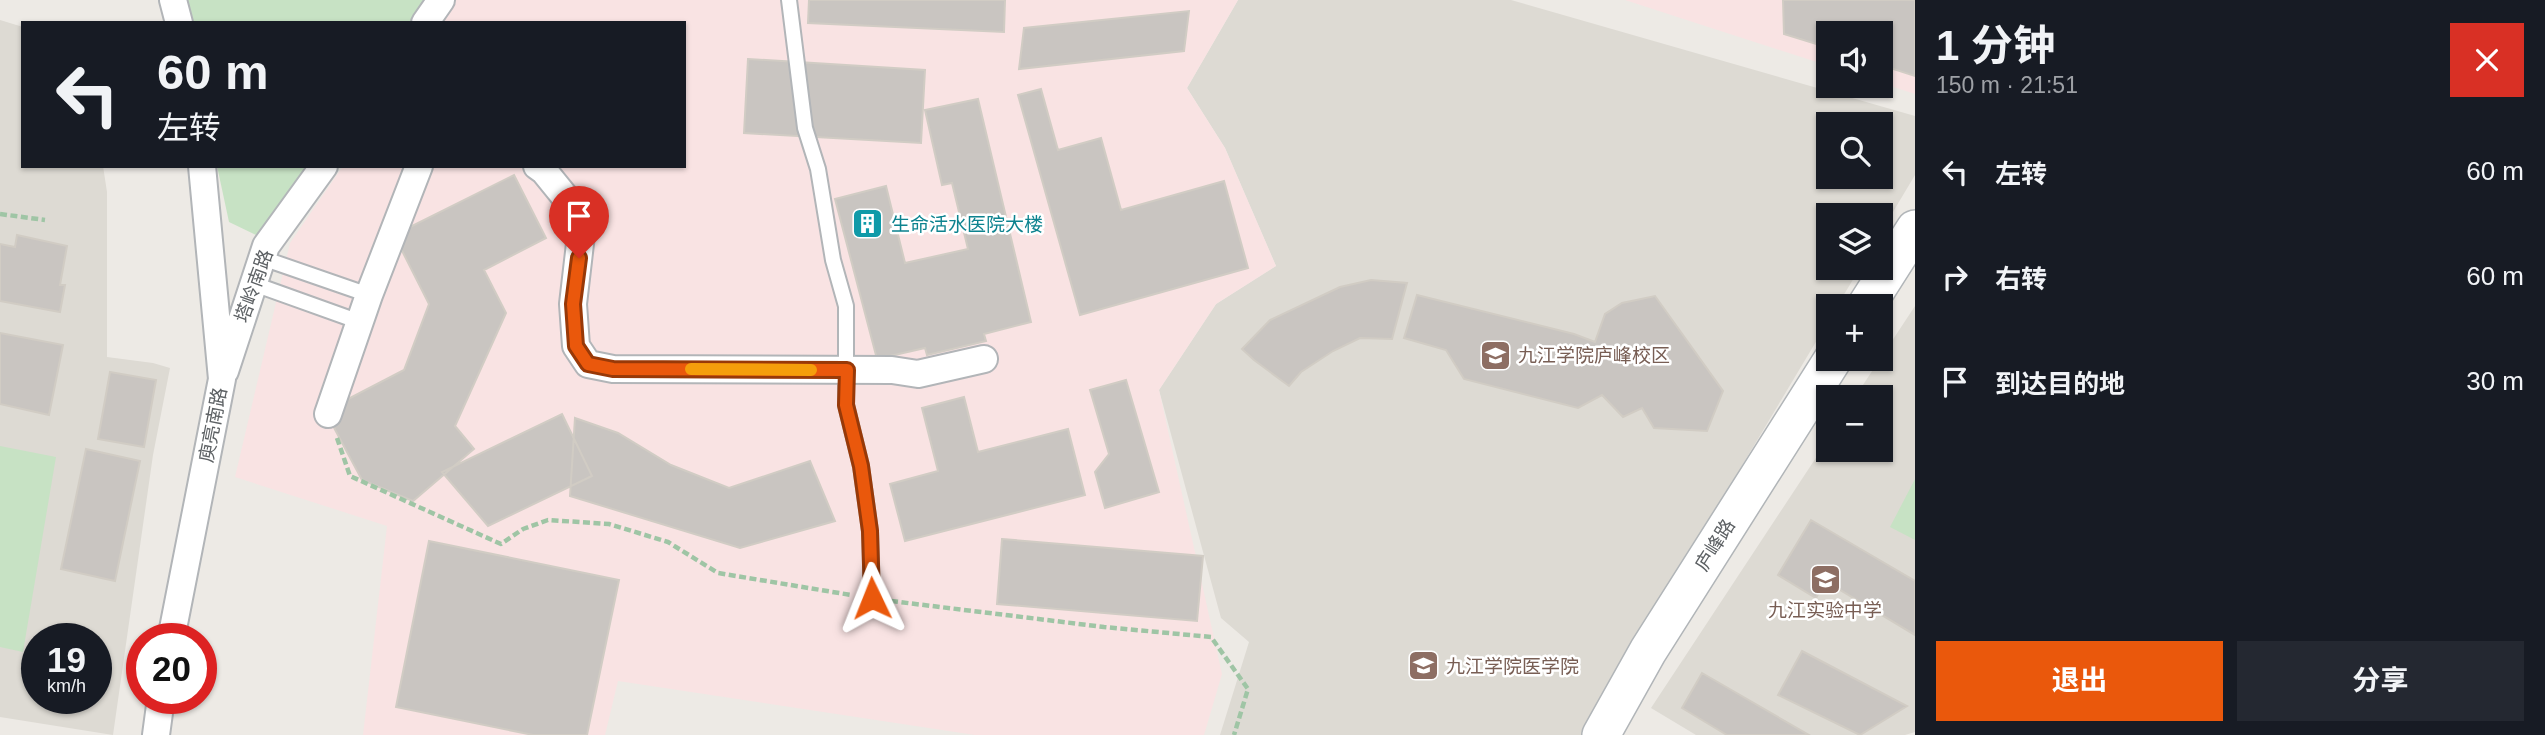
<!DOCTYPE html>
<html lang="zh">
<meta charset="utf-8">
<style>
:root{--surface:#171b24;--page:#242831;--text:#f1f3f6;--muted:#9ea1a6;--accent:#ea580c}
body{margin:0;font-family:Arial,"Noto Sans SC",sans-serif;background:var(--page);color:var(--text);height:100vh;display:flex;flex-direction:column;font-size:26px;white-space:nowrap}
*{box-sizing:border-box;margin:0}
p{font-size:23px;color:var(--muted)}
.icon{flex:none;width:38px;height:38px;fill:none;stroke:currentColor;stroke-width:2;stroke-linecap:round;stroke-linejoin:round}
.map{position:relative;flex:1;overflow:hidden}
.sheet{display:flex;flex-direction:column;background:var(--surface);width:630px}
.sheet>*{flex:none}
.guide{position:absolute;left:21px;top:21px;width:665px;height:147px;border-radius:0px;box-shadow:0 2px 5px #0004;background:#171b24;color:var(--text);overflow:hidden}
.controls{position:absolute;left:1816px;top:21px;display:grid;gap:14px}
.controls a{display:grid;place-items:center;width:77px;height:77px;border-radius:0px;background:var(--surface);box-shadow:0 2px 5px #0004;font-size:35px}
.speed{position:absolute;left:21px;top:623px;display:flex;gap:14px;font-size:35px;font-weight:700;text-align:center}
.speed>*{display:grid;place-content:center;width:91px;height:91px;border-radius:50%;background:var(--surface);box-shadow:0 2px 5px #0004;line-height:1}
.speed small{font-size:18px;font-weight:400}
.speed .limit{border:10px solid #d22;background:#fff;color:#111}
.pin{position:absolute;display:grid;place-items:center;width:60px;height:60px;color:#fff;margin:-72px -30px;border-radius:50% 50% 50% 0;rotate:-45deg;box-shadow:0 0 7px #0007}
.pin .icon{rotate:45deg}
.me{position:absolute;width:77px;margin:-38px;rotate:358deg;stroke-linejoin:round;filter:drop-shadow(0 0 5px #0008)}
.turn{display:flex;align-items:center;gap:24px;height:147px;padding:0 21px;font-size:32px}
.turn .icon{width:91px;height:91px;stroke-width:2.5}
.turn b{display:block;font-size:49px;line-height:60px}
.round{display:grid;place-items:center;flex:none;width:74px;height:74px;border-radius:0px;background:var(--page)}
.overview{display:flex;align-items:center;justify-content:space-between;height:119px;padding:0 21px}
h1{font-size:42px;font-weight:700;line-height:52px}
.cta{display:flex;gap:14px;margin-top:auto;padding:14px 21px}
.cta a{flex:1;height:80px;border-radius:0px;background:var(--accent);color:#fff;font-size:28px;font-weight:700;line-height:80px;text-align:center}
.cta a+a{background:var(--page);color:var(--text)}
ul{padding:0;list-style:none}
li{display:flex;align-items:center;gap:21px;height:105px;padding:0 21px}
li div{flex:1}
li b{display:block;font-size:26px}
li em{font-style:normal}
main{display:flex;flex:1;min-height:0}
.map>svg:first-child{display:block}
.education{fill:#dddad3;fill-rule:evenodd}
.medical{fill:#f9e3e3}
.green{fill:#c7e2c4}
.building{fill:#c9c5c1;stroke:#d1ccc4;stroke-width:2}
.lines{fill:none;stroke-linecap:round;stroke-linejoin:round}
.service-casing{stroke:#b2b5b8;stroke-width:18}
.minor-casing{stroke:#b2b5b8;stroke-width:30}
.secondary-casing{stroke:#b1b5b8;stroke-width:40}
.path{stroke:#9fc5a5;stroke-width:4.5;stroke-dasharray:7 3.5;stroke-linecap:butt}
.service{stroke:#fff;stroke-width:14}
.minor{stroke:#fff;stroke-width:26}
.secondary{stroke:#fff;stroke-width:37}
.route-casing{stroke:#983908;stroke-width:18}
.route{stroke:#ea580c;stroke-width:12}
.slow{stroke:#f59e0b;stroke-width:12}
.labels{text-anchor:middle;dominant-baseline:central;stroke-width:5;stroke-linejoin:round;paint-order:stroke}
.culture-label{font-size:19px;fill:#0d838f;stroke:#fff;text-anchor:start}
.street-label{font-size:19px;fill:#5d6164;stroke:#fff}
.education-label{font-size:19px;fill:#785e54;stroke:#fff;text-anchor:start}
</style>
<main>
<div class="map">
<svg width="1915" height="735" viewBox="0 0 1915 735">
<rect width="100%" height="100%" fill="#edeae5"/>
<path class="education" d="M1238,0h273l404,116v59l-34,57v-17h-52v53h31l-23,38h-8v14l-248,415h-361l29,-93 -28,-24 -62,-228 57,-86 60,-38 -51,-118 -38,-60zM1829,124h52v53h-52z
M0,20l23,7v139h80l4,26v165l46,6 17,5 -17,87 -40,280 -113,-18zM37,639h59v59h-59z
M1915,306v426l-10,3h-209l-45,-27 178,-270v12h52v-53h-26z"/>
<path class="medical" d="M454,0h784l-51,88 38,60 51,118 -60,38 -57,86 63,284 -18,61h-229l-357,-54 -13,54h-242l24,-209 -152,-49 55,-234 53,-77h341v-143h-243z
M1625,0h290v94l-34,-11v-50h-52v33z"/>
<path class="green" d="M182,0h248l-17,23h-226z
M217,166h93l-50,71 -31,-15z
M0,446l56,11 -33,195 -23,-5z
M1915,479v61l-25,-13z"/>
<path class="building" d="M809,0h196l-1,32 -196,-9z
M1783,0h132v76l-34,-11v-32h-52v15l-45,-14z
M1189,11l-5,40 -165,18 5,-41z
M748,59l177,11 -4,73 -177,-10z
M1041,89l17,61 43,-12 20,72 103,-29 24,87 -168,47 -62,-220z
M978,99l53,223 -47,12 2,7 -59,14 -2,-7 -48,11 -42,-160 51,-13 19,77 63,-14 -16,-66 -10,2 -17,-75z
M514,175l32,63 -62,32 22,43 -51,113 19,23 -61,52 -51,-21 -37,-69 79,-41 25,-66 -35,-69z
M17,235l50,11 -7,39h5l-5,27 -60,-11v-57l15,3z
M1371,280l36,3 -15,56 -32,-1 -27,13 -32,21 -12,14 -35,-26 -12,-11 28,-29 70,-33z
M1417,295l157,39 21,8 10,-28 17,-11 33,-7 68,95 -16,40 -53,-3 -12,-20 -19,9 -21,-22 -24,13 -114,-29 -18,-29 -42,-12z
M0,333l63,12 -14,70 -49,-11z
M110,372l46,8 -12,67 -46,-8z
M1126,380l33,112 -54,16 -10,-36 14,-18 -19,-64z
M964,397l14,55 90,-23 17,66 -180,46 -15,-57 48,-13 -16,-63z
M562,414l30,62 -104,50 -46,-54z
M575,418l43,15 53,32 58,23 81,-27 25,60 -95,27 -170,-52z
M86,449l54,12 -25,120 -54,-12z
M1811,520l104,61v54l-90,-54 -9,17 -38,-23z
M1002,539l201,17 -6,65 -200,-17z
M429,541l190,39 -32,155h-54l-137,-28z
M1802,651l105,55 -47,29 -82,-40z
M1702,673l107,62h-82l-45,-27z"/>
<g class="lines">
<defs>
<path id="service" d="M789,0l16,128 13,41 15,91 13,46v99l15,61 9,65 2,68
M262,258l107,37
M254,284l106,38"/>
<path id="minor" d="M173,0l6,23
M425,23l16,-23
M537,166l7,5 26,32 11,32 -8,69 3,42 12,18 25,5 279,1 26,4 66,-15
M225,371l41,-125 58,-80
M328,414l41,-119 50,-129
M171,639l51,-260 -20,-213
M156,735l5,-37"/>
<path id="secondary" d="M1866,306l49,-77
M1601,735l47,-84 185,-292"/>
</defs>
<use href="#service" class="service-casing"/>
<use href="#minor" class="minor-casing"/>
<use href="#secondary" class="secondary-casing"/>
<path class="path" d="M0,214l45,6
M337,438l13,38 151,68 22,-15 25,-9 61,4 59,18 50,31 133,22
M891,601l213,26 107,10 37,52 -14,46"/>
<use href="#service" class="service"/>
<use href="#minor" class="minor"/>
<use href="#secondary" class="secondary"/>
</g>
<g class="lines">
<defs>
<path id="route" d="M579,258l-6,46 3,42 12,18 25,5 234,1 -1,35 15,61 9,65 2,67"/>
</defs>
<use href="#route" class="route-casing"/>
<use href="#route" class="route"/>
<path class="slow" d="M691,369l120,1"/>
</g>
<defs>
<symbol id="building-square" viewBox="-11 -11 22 22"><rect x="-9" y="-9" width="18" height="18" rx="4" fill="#0f9aa8" stroke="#fff"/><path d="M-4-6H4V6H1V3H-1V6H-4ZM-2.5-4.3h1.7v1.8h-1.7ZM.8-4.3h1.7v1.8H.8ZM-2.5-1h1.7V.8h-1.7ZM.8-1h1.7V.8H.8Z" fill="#fff"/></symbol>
<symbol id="university-square" viewBox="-11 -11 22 22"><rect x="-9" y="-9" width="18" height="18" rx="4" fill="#8d6e63" stroke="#fff"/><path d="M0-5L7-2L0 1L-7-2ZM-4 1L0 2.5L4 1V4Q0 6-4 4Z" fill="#fff"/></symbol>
<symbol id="school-square" viewBox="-11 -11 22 22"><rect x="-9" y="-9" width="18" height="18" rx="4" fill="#8d6e63" stroke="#fff"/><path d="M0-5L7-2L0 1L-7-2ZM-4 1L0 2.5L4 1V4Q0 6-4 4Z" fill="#fff"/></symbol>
</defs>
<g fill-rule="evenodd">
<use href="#building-square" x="850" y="206" width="35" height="35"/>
<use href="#university-square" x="1478" y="338" width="35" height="35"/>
<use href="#school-square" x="1808" y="562" width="35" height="35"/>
<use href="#university-square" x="1406" y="648" width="35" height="35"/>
</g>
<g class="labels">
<g class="culture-label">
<text x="891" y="224">生命活水医院大楼</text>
</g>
<g class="street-label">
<text transform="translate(254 286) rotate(-70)">塔岭南路</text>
<text transform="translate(213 425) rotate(-79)">庾亮南路</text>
<text transform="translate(1715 545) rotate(-58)">庐峰路</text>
</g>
<g class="education-label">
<text x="1518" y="355">九江学院庐峰校区</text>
<text x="1825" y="610" text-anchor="middle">九江实验中学</text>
<text x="1446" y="666">九江学院医学院</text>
</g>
</g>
</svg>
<div class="controls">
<a><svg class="icon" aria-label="sound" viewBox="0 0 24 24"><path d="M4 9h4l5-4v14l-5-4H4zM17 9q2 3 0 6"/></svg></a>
<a><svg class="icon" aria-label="search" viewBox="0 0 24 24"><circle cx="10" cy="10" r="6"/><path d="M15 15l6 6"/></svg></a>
<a><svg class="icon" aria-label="layers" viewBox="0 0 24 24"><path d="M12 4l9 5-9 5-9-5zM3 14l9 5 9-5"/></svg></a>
<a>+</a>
<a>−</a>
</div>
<div class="speed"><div>19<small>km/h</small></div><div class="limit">20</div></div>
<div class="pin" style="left:579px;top:258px;background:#d93025"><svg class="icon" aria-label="arrive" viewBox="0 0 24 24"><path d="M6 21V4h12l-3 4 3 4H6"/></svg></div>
<svg class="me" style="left:872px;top:598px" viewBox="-20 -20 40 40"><path d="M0-17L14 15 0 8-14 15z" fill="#ea580c" stroke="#fff" stroke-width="4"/></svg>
<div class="guide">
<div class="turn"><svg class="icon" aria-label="left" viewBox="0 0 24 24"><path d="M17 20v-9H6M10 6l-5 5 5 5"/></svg><div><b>60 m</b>左转</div></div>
</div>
</div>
<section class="sheet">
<div class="overview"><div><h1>1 分钟</h1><p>150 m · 21:51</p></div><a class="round" style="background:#d93025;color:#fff"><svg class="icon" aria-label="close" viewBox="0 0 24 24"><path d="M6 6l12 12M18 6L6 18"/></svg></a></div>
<ul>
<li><svg class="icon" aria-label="left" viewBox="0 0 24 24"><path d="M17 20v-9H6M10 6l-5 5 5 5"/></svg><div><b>左转</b></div><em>60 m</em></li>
<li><svg class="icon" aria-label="right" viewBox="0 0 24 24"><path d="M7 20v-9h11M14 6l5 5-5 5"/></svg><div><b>右转</b></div><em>60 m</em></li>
<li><svg class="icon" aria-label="arrive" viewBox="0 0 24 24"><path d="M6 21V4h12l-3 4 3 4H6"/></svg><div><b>到达目的地</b></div><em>30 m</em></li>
</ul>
<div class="cta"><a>退出</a><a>分享</a></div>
</section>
</main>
